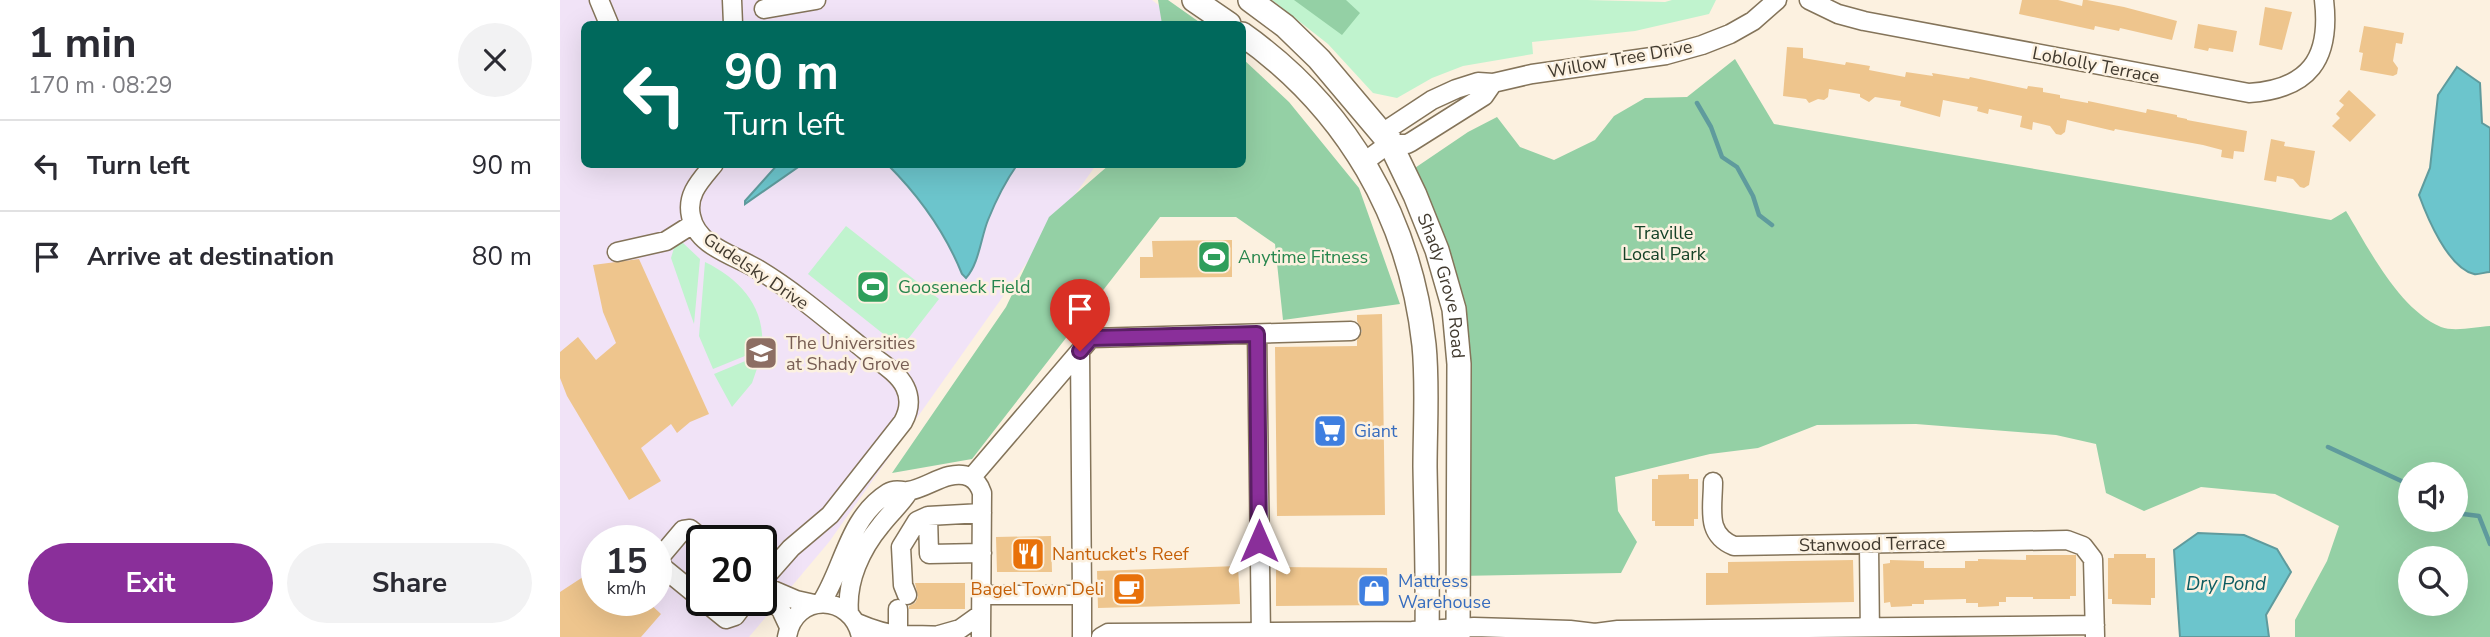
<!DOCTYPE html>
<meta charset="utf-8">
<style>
:root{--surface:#fff;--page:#f2f2f3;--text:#2b2b33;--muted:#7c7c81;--line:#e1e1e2;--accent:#8a2f9a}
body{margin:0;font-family:"Nunito Sans",sans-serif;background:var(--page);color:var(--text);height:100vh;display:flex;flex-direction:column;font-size:26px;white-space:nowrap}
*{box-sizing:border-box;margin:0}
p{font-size:23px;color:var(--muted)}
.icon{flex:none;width:38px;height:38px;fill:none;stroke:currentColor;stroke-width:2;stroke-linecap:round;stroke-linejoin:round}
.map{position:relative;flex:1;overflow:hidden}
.panel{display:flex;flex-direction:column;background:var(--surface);width:560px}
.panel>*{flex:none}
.guide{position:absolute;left:21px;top:21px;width:665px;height:147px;border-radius:10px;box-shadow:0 7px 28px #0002;background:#00695c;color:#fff;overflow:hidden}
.fabs{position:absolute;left:1838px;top:462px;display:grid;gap:14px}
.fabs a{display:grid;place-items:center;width:70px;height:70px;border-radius:50%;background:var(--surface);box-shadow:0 7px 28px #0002;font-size:35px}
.speed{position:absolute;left:21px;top:525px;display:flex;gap:14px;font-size:35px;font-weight:700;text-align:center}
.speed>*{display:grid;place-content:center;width:91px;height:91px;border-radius:50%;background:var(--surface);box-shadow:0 7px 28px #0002;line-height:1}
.speed small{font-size:18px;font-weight:400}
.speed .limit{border:4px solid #111;border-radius:10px;background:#fff;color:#111}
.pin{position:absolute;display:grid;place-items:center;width:60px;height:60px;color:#fff;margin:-72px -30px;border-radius:50% 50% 50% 0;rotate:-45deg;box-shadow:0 0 7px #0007}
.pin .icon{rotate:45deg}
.me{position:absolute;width:77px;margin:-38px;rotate:0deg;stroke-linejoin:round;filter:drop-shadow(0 0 5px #0008)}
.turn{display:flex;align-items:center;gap:24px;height:147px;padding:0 28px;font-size:32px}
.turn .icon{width:91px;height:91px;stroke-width:2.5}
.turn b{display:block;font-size:49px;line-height:60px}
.round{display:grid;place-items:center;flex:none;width:74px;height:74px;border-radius:37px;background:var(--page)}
.overview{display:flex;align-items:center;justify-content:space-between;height:119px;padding:0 28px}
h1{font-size:42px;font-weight:700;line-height:52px}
.cta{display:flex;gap:14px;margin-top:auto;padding:14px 28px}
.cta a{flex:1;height:80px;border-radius:42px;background:var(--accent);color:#fff;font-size:28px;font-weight:700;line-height:80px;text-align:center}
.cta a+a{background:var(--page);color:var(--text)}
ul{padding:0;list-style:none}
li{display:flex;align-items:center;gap:21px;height:91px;padding:0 28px;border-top:2px solid var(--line)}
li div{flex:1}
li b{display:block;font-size:26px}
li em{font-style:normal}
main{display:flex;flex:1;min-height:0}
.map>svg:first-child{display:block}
.education{fill:#f1e3f7;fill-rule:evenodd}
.green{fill:#c0f3ce}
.forest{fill:#94d0a5;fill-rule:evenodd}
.water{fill:#6cc5cc;stroke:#5f9b9d;stroke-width:2}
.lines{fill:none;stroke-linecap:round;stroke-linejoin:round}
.stream{stroke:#5f9b9d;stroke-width:4.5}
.building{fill:#eec58d}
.minor-casing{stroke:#84745a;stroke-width:21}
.major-casing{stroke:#84745a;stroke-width:26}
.minor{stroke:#fff;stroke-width:18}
.major{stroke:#fff;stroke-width:23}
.route-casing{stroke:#5a1f64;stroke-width:18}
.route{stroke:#8a2f9a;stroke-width:12}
.labels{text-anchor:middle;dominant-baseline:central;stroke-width:5;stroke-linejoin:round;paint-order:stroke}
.street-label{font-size:18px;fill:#40392e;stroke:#fcf1e0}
.park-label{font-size:18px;fill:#144126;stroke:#fcf1e0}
.leisure-label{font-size:18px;fill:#27864d;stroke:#fcf1e0;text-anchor:start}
.education-label{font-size:18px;fill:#785e54;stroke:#fcf1e0;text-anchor:start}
.shop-label{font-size:18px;fill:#366cbe;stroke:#fcf1e0;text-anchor:start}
.food-label{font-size:18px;fill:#c56008;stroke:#fcf1e0;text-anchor:start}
.water-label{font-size:19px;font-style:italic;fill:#0d5c61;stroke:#fcf1e0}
</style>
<main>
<section class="panel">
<div class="overview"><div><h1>1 min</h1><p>170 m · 08:29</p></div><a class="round"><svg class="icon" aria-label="close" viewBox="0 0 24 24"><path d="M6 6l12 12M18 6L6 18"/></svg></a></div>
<ul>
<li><svg class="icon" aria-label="left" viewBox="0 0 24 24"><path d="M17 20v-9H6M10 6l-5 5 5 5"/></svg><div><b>Turn left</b></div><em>90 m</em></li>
<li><svg class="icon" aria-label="arrive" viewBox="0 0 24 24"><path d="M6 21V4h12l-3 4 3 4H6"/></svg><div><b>Arrive at destination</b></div><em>80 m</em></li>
</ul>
<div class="cta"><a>Exit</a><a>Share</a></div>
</section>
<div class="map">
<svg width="1930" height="637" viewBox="0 0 1930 637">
<rect width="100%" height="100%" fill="#fcf1e0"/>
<path class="education" d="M0,0h592l31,24h-599v140l512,1 -267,377 -80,95h-189zM37,541h59v59h-59zM142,541h59v59h-59z"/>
<path class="green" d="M712,0h315l78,2 7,-2h44l-7,14 -74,17 -103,11 1,12 -70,12 -31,12 -35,20 -24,-5 -45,-49z
M286,226l93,73 -38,49 -93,-74z
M122,242l18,17 -6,65 -23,-66 3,-10z
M145,262c35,17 61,45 57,87l-49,20 -14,-33z
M202,354l-10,29 -20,24 -18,-33z"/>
<path class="forest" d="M598,0h10l34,24h-40z
M734,0h52l14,13 -18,22z
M683,59l46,43 70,86 41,116 -117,16 -8,-76 -39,-27h-76l-188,242 -80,14 114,-166 43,-90 60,-52 133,-1z
M1175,59l39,65 557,96 15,-9c23,38 53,98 95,116 13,5 35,0 49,-1v311h-195v-17l32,-59 12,-35 -64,-32 -74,-7 -57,24 -38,-18 -10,-49 -40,-9 -140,-11 -99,1 -59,23 -48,6 -95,23 3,34 19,31 -16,31 -164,3 2,-212 -53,-190 62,-42 29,-15 23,30 34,13 41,-20 19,-24 31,-18 42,-1zM1850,474h45v46h-45zM1850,558h45v46h-45z"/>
<path class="water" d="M1897,67l23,16 2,40 8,5v144c-5,0 -12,3 -16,2 -26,-6 -47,-57 -55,-79l11,-27 8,-73z
M218,164l23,1 -56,39v-3z
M328,165h129c-12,17 -21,35 -29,55 -7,17 -9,44 -22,58l-4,-4c-17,-42 -42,-77 -74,-109z
M1638,533l46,2 33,14 14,23 -25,43 3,22h-89l-6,-87z"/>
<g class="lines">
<path class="stream" d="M1137,103l14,24 11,30 15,10 16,29 6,19 13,10
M1768,447l82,38
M1895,513l24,3 11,28"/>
</g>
<path class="building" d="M1462,0h36l24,6 1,-6h4l37,7 53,14 -5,19 -52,-12 -1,3 -24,-5 -1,4 -75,-16z
M1705,7l27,5 -10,38 -23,-5z
M1638,24l39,7 -4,21 -24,-4 -1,3 -14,-3z
M1804,26l40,7 -2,11 -6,-1 -3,18 5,7 -1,6 -4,2 -33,-6 3,-17 -4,-1z
M1227,47l16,1v10l42,7 1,-3 24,4 -1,4 36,7 1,-5 27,4 -1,-3 37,6 1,-2 57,12 1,-3 15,2v4l17,3v3l28,5v-2l58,12 1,-4 30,6v2l10,2v1l60,11 -3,21 -10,-1 -1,8 -12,-2 1,-7 -19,-5 -88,-16 -1,2 -47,-11 -2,12 -4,3 -5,-1 -6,-8 -17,-4 -1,8 -12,-3 2,-11 -33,-7 -1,5 -11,-3 1,-4 -35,-7 -3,17 -40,-11 1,-5 -26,-4 -6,5 -9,-5v-3l-31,-5 -1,8 -4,3 -6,-1 -9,4 -3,-4 -23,-3z
M1789,90l27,25 -26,27 -18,-16 8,-8 -4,-4 8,-9 -5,-4z
M1711,139l14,3 -1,4 31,5 -6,34 -5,3 -4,-1 -7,-8 -16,-3 -1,6 -12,-2z
M672,240v37l-92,1v-21h13l-1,-16z
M79,259l70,155 -19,8 -13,11 -6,-9 -30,24 20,33 -32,19 -62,-104 -7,-18v-26l18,-15 18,23 20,-17 -13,-31 -10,-47z
M822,314l3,201 -108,1 -2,-169 82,-1v-6l5,-9 -5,-10v-6z
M1129,474v5h9v40h-4v7h-39v-5h-3v-42h6v-4z
M491,536l1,36h-55l-1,-35z
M1554,554h32v4h9v40h-4v7l-39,-1v-5h-4v-41h6z
M1466,555h50v41h-6v3h-37v-2h-27v5h-7v4l-21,1v-4h-12v-4l-42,1v4h-12v2l-21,1 -1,-5 -6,1 -1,-39 7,-1v-3l34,1v7h41v-7h13v-2l48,1z
M1293,560l1,42 -148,3v-32h22v-11z
M37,564v36h49l15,14 -20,23h-81v-45l26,-17z
M678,566l2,38 -142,4 -1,-37z
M716,567l111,1 1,37 -112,1z
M355,583h50v26h-56v-3l6,-3 3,-6z"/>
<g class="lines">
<defs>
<path id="minor" d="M39,0l10,24
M172,0l1,24
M1249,0l29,14 26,7 385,72c60,-4 82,-34 75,-93
M204,9l52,-9
M830,143l1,-16 41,-27 24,-11 22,-7 15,1 39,-9 134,-19 36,-10 28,-11 23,-13 24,-21
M804,162l26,-19 17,1 4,-2 73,-46 9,-13
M154,164c-13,16 -28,30 -23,52 6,31 44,39 68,54 38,23 72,53 107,81 12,10 32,21 39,36 6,12 4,24 -2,35l-73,93 -39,33 -30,34
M57,252l49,-11 27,-17
M697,334l4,303
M520,351l2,244
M412,477l119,-139 260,-7
M1153,482c0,27 -8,52 21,64l333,-6 16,6 10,13 2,77
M145,541l-15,-12 -7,1 -22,26v10l65,53 9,-3 12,-16
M1309,545l1,92
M422,553l-53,1 -1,-38 54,-3
M201,585l35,15 18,4
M201,587l20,23 8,17
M347,595l-4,-10 -2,-38 16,-26 11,-5
M421,595h101v42
M261,603c23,-35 27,-85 67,-110 8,-5 12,-1 20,-2 14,-2 28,-12 41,-15 16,-4 28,1 33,17l-1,144
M289,613c-3,-32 12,-64 32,-88 9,-12 20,-21 28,-34
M297,623c14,6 28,11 43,12 17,1 34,-1 51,2
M379,635l21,-6 21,-15
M227,637c7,-45 65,-44 74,0
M333,637l5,-2v-26
M541,637l7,-4 304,-2 62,-4 96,3 25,3 23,-3 477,-5"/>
<g id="major">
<path d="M634,0l35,24"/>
<path id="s1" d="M690,0l35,26 34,33 71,84 25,52 22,55 17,59 5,55 -1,273"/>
<path d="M682,34c105,74 168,183 182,311 4,40 1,82 1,122 1,57 3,113 2,170"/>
</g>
</defs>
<use href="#minor" class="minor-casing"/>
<use href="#major" class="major-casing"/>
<use href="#minor" class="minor"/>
<use href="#major" class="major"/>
</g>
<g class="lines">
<defs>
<path id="route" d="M520,351l11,-13 166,-4 2,207"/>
</defs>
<use href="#route" class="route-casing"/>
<use href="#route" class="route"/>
</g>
<defs>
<symbol id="stadium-square" viewBox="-11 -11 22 22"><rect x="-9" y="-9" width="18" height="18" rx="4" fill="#2e9e5b" stroke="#fcf1e0"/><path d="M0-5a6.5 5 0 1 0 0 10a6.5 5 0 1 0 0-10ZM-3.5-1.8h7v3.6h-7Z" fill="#fff"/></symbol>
<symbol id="university-square" viewBox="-11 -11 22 22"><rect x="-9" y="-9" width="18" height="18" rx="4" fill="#8d6e63" stroke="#fcf1e0"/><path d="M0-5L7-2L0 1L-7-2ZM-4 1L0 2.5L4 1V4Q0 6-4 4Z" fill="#fff"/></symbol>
<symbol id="supermarket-square" viewBox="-11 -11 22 22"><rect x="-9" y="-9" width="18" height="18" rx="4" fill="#3f7fe0" stroke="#fcf1e0"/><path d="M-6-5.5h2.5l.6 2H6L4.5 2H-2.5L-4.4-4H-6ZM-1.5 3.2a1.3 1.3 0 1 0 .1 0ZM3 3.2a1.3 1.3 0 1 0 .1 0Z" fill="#fff"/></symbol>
<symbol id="restaurant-square" viewBox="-11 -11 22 22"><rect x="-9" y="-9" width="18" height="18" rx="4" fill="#e8710a" stroke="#fcf1e0"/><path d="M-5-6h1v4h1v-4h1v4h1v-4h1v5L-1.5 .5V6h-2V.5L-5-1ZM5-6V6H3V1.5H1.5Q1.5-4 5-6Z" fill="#fff"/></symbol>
<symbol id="cafe-square" viewBox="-11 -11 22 22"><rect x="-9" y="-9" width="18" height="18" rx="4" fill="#e8710a" stroke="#fcf1e0"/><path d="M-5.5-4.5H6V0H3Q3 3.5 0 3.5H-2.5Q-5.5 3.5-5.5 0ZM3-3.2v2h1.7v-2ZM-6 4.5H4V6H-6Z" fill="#fff"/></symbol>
<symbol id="shop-square" viewBox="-11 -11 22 22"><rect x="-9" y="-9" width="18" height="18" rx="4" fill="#3f7fe0" stroke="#fcf1e0"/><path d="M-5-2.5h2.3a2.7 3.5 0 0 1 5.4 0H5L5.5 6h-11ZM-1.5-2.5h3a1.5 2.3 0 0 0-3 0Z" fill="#fff"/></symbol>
</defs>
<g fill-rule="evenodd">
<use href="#stadium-square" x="635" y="238" width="38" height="38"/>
<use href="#stadium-square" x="294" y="268" width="38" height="38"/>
<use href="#university-square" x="182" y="334" width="38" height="38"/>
<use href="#supermarket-square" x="751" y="412" width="38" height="38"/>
<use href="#restaurant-square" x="449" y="535" width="38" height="38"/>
<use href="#cafe-square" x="550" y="570" width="38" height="38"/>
<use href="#shop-square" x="795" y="572" width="38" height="38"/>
</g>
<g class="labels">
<g class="street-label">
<text transform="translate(1060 59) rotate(-10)">Willow Tree Drive</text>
<text transform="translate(1536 65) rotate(11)">Loblolly Terrace</text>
<text transform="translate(196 271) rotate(34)">Gudelsky Drive</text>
<text stroke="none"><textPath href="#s1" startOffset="354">Shady Grove Road</textPath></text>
<text transform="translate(1312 544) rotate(-1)">Stanwood Terrace</text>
</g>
<g class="park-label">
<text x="1104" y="233">Traville<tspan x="1104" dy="21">Local Park</tspan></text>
</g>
<g class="leisure-label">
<text x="678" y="257">Anytime Fitness</text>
<text x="338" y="287">Gooseneck Field</text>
</g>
<g class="education-label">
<text x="226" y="343">The Universities<tspan x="226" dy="21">at Shady Grove</tspan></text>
</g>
<g class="shop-label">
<text x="794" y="431">Giant</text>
<text x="838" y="581">Mattress<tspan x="838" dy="21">Warehouse</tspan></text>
</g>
<g class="food-label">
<text x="492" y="554">Nantucket's Reef</text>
<text x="544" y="589" text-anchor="end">Bagel Town Deli</text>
</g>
<g class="water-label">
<text x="1666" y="584">Dry Pond</text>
</g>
</g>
</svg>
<div class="fabs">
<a><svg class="icon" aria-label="sound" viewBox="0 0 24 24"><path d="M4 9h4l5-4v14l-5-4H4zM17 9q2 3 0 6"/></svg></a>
<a><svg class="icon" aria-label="search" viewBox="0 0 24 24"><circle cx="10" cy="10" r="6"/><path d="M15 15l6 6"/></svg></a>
</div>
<div class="speed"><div>15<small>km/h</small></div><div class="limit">20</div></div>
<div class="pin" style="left:520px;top:351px;background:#d93025"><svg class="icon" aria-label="arrive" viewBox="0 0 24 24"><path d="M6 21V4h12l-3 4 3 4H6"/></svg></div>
<svg class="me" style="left:699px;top:541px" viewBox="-20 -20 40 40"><path d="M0-17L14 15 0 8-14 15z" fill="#8a2f9a" stroke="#fff" stroke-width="4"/></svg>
<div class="guide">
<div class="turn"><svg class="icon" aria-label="left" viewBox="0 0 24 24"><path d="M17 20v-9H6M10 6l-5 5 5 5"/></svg><div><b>90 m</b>Turn left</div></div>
</div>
</div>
</main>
